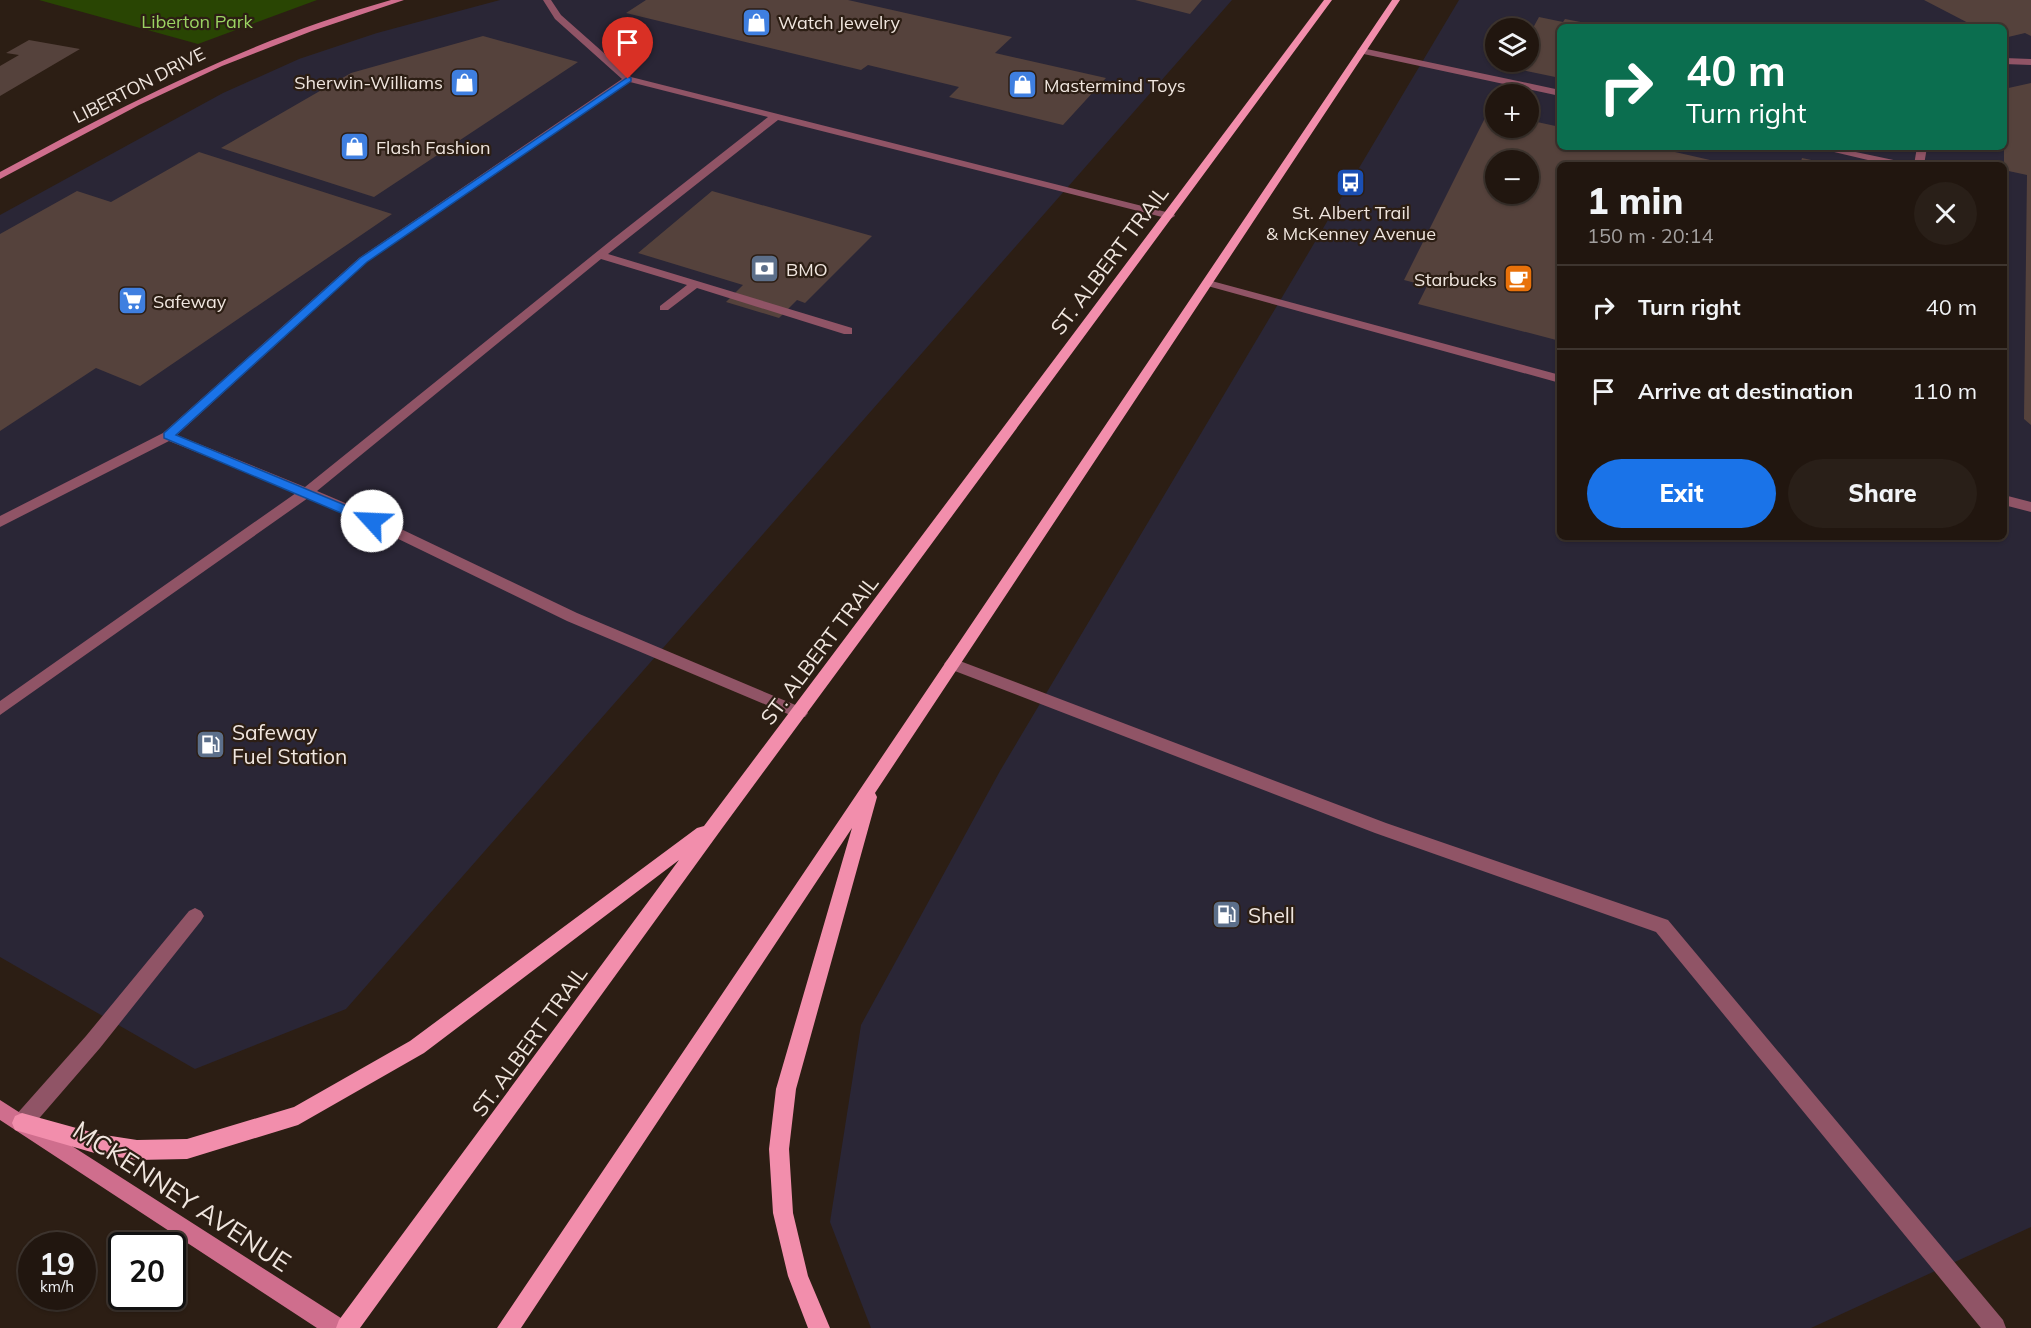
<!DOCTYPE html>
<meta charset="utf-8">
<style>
:root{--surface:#21160f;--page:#291f18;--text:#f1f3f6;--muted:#a29f9e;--line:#3e352f;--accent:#1a73e8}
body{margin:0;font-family:Mulish,sans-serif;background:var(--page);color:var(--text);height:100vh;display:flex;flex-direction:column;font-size:22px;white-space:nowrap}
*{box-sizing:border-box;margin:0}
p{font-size:20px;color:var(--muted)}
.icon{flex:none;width:33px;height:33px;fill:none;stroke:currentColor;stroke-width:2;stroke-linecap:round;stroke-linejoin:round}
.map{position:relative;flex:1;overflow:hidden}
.details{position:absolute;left:1557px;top:162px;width:450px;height:378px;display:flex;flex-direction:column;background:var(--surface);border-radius:9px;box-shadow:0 2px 4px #0004,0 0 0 2px var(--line)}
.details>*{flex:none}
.guide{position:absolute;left:1557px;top:24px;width:450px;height:126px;border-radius:9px;box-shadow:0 2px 4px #0004,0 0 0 2px var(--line);background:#0b6e4f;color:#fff;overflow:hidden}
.fabs{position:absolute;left:1485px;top:18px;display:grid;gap:12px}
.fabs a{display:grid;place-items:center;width:54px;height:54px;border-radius:50%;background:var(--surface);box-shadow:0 2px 4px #0004,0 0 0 2px var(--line);font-size:30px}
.speed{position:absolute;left:18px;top:1232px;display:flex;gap:12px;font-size:30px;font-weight:700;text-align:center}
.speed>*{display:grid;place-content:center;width:78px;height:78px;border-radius:50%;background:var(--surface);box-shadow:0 2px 4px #0004,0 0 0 2px var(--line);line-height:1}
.speed small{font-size:15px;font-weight:400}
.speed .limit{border:3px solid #111;border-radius:9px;background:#fff;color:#111}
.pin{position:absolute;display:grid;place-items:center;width:51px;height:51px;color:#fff;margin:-62px -26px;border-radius:50% 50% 50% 0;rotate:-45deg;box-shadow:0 0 6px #0007}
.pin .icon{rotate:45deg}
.me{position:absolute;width:66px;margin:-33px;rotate:295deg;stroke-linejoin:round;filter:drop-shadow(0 0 4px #0008)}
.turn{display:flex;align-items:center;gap:21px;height:126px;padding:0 30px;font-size:27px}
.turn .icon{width:78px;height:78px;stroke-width:2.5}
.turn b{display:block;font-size:42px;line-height:51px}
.round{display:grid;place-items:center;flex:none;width:63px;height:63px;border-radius:32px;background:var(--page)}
.summary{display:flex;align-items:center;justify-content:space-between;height:102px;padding:0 30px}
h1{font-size:36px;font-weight:800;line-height:45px}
.action{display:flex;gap:12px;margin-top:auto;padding:12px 30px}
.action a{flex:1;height:69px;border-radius:36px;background:var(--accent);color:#fff;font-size:24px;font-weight:800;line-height:69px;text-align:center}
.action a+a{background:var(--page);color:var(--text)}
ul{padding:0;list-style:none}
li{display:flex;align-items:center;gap:18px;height:84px;padding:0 30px;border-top:2px solid var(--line)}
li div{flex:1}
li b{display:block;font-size:22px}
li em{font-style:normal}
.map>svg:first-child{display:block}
.commercial{fill:#2a2636;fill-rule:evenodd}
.green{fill:#294503}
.building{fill:#55423c;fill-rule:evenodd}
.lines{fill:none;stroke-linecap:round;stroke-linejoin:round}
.lane{fill:#905466;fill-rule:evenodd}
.secondary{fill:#cf6e8d;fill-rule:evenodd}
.primary{fill:#f28eac;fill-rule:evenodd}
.route{fill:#1a73e8;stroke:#114b97;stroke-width:1.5}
.labels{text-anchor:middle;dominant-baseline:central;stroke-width:4.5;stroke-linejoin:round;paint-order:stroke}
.far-park-label{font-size:18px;fill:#9bd362;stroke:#2c1e14}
.far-poi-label{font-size:18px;fill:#f0e6df;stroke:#2c1e14;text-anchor:start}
.far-street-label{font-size:18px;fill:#f0e6df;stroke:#2c1e14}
.street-label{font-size:21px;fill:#f0e6df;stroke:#2c1e14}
.poi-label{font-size:21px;fill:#f0e6df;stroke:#2c1e14;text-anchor:start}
.near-street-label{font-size:26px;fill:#f0e6df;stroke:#2c1e14}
</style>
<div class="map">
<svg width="2031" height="1328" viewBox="0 0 2031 1328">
<rect width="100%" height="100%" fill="#2c1e14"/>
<path class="commercial" d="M500,0h732l-886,1009 -151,60 -195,-112v-742l223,-122 76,-34 78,-26z
M1459,0h572v1227l-220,101h-940l-41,-106 31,-197 139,-254zM1560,27h444v120h-444zM1496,28h32v34h-32zM1496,94h32v34h-32zM1496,160h32v34h-32zM1560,165h444v372h-444z"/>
<path class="green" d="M39,0h278l-119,44z"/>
<path class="building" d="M646,0h202l164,37 -17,16 111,25 -43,47 -114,-28 10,-10 -91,-22 -7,5 -235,-57z
M1135,0h67l-12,14z
M1924,0h107v36l-6,-3 -21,5v-11h-28z
M1539,17l24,5 2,-3 36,7 -41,1v51l-48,-10 4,-6h12v-25z
M483,36l95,26 -204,135 -153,-49 130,-75z
M29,40l51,9 -80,47v-30l19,-11 -13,-2z
M2031,83v342l-7,-6 3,-244 -23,-5v-81z
M1488,112l8,1v15h32v-8l32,7v20h93l79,18h-172v176l-142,-37 9,-18 -23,-6zM1496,160h32v34h-32z
M199,152l193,62 -252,172 -44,-18 -96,63v-197l77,-43 34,11z
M1802,158l28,6v1h-30z
M712,191l160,45 -67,67 -8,-3 -18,18 -53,-16 17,-17 -105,-32z"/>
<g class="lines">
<path class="lane" d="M543,0h8l10,15 70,62 543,137 1,2 -5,3 -392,-99 -170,134 244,74v6h-8l-147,-46 -29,22h-8v-4l27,-21 -86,-26 -284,232 40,17 220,105 228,96 3,4 -3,4h-10l-228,-96 -220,-107 -39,-16 -308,217v-14l296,-208 -127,-52 -169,86v-11l163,-83 196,-175 263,-179 -67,-60zM630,82l138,35 -154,121 -309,249 -128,-52 190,-173z
M1362,48l198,42v6l-201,-43 -2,-2z
M2004,58l27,1v6l-27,-1z
M1813,147h19l71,15 5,3h-19z
M1917,147h10l-3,18h-10z
M1208,280l352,95v8l-356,-98v-4z
M2004,495l27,7v10l-27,-7z
M952,658l434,165 282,97 335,400 3,8h-25l-325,-396 -281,-99 -428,-165 -3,-4 3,-4z
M195,908l6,3 3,5 -3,5 -101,127 -71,82 -7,3 -7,-3 -3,-7 3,-7 71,-80 103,-125z"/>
<path class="secondary" d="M391,0h13l-92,31 -90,35 -83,39 -139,74v-7c127,-69 250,-132 391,-172z
M0,1100l344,220 3,8h-30l-317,-208z"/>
<path class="primary" d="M1324,0h8l-609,827 -363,501h-24l3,-8 340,-460 -255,193 -126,72 -111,34 -50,1 -39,-6 -83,-24 -3,-7 3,-7 7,-3 76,21 39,6 50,-1 107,-32 116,-66 287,-213 7,-2z
M1392,0h8l-525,793 2,4 -81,292 -7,60 4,64 15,63 22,52h-22l-20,-52 -15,-63 -4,-64 7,-60 76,-261 -331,500h-24z"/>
</g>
<path class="route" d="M628,77l3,1v3l-264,181 -191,173 200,83 2,3 -2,3h-9l-203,-86v-5l196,-175z"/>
<defs>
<symbol id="shop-square" viewBox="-11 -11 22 22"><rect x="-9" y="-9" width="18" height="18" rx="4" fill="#3f7fe0" stroke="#2c1e14"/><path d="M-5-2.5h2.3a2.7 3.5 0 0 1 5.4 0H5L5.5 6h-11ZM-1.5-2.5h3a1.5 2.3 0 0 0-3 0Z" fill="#fff"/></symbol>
<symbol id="bus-square" viewBox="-11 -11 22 22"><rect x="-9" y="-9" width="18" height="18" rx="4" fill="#1a4fb4" stroke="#2c1e14"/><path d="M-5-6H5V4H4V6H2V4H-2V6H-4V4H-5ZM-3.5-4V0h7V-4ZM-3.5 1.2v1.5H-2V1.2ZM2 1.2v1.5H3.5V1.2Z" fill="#fff"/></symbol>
<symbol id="bank-square" viewBox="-11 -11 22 22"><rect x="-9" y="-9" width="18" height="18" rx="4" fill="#5c6f8a" stroke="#2c1e14"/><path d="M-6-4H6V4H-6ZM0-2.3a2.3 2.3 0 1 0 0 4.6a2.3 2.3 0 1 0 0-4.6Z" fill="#fff"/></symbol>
<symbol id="cafe-square" viewBox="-11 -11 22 22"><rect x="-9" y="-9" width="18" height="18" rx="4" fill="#e8710a" stroke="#2c1e14"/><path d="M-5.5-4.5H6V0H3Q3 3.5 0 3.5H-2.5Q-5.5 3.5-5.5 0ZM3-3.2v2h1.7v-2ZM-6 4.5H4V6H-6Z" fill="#fff"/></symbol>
<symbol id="supermarket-square" viewBox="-11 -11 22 22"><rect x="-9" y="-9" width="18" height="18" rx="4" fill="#3f7fe0" stroke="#2c1e14"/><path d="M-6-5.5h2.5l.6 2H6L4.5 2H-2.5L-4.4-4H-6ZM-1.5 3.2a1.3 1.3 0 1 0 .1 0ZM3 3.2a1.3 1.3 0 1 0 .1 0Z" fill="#fff"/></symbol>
<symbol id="fuel-square" viewBox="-11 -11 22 22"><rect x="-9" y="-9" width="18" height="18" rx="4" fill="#5c6f8a" stroke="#2c1e14"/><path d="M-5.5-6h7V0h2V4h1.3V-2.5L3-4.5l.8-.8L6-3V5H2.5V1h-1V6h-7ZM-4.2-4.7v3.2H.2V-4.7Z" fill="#fff"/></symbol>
</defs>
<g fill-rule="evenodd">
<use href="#shop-square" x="740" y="6" width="33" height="33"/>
<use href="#shop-square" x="448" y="66" width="33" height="33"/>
<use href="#shop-square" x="1006" y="68" width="33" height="33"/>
<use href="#shop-square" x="338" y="130" width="33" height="33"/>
<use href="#bus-square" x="1334" y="166" width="33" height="33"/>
<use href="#bank-square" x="748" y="252" width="33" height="33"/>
<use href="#cafe-square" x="1502" y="262" width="33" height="33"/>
<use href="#supermarket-square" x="116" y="284" width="33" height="33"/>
<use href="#fuel-square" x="194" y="728" width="33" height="33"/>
<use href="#fuel-square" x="1210" y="898" width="33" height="33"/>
</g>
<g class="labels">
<g class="far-park-label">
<text x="197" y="21">Liberton Park</text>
</g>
<g class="far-poi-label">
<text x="778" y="22">Watch Jewelry</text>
<text x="443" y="82" text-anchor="end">Sherwin-Williams</text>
<text x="1044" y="85">Mastermind Toys</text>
<text x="376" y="147">Flash Fashion</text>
<text x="1351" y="212" text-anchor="middle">St. Albert Trail<tspan x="1351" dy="21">&amp; McKenney Avenue</tspan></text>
<text x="786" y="269">BMO</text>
<text x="1497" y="279" text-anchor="end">Starbucks</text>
<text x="153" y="301">Safeway</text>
</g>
<g class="far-street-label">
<text transform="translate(139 85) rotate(-27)">LIBERTON DRIVE</text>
</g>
<g class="street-label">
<text transform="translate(1109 260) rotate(-53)">ST. ALBERT TRAIL</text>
<text transform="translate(819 650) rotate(-53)">ST. ALBERT TRAIL</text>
<text transform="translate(529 1041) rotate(-54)">ST. ALBERT TRAIL</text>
</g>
<g class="poi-label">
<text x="232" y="732">Safeway<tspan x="232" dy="24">Fuel Station</tspan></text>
<text x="1248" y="915">Shell</text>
</g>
<g class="near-street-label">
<text transform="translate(182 1196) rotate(33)">MCKENNEY AVENUE</text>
</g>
</g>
</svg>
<div class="fabs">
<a><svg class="icon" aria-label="layers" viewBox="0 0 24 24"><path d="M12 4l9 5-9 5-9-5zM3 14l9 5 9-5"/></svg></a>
<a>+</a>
<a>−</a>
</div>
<div class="speed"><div>19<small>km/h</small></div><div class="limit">20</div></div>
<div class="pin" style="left:628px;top:79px;background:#d93025"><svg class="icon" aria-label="arrive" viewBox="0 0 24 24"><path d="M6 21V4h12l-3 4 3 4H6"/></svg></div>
<svg class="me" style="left:372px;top:521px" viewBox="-20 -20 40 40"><circle r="19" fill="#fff"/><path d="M0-13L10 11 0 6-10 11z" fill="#1a73e8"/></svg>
<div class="guide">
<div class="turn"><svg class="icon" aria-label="right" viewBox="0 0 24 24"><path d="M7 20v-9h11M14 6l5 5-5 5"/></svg><div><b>40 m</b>Turn right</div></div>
</div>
<section class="details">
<div class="summary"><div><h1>1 min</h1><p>150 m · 20:14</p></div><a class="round"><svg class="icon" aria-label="close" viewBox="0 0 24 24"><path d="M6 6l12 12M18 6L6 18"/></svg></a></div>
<ul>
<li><svg class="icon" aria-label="right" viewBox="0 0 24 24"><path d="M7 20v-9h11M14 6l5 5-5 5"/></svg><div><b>Turn right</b></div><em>40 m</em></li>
<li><svg class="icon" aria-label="arrive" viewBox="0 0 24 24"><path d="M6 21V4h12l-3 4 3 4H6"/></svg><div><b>Arrive at destination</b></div><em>110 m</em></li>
</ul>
<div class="action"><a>Exit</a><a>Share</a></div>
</section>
</div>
